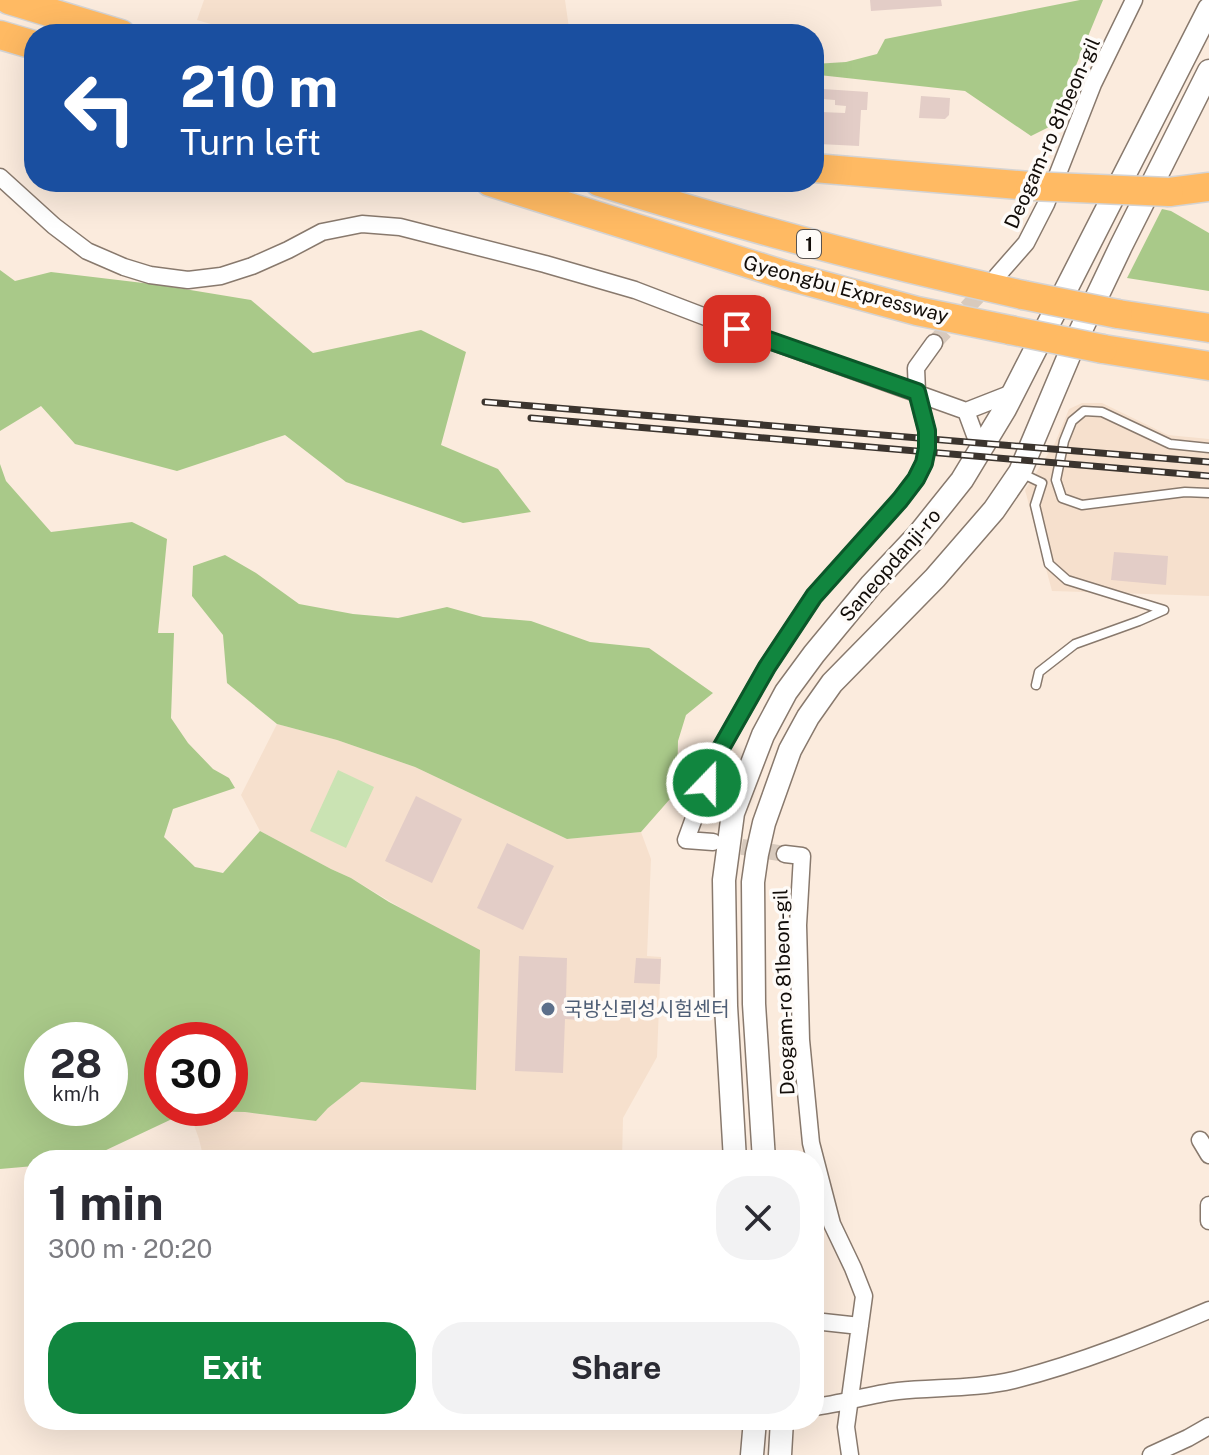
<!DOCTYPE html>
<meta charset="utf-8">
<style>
:root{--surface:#fff;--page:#f2f2f3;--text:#2b2b33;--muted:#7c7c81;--accent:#11863f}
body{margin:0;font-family:"Public Sans","Noto Sans KR",sans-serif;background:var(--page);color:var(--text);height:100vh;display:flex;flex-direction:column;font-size:30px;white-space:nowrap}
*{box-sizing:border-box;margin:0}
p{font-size:26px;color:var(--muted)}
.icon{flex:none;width:44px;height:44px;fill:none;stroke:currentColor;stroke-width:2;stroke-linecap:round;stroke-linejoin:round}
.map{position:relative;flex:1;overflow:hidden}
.panel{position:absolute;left:24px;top:1150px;width:800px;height:280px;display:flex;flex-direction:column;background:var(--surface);border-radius:32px;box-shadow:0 8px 32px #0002}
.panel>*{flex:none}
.hud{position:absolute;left:24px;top:24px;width:800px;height:168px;border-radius:32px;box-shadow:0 8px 32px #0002;background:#1a4fa0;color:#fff;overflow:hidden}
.speed{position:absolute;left:24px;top:1022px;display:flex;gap:16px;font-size:40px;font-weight:700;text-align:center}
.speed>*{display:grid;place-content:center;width:104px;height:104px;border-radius:50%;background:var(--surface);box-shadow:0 8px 32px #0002;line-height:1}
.speed small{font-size:20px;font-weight:400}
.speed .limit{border:12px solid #d22;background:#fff;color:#111}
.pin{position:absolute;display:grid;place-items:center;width:68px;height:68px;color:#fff;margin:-34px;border-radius:16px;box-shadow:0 4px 12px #0006}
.me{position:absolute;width:88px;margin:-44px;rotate:22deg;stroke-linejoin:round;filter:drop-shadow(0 0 6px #0008)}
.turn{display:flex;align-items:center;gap:28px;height:168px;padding:0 24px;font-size:36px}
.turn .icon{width:104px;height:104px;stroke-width:2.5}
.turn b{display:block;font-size:56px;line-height:68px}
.round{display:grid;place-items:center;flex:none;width:84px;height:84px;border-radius:32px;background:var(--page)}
.overview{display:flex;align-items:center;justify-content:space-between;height:136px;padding:0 24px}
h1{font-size:48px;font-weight:700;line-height:60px}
.primary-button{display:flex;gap:16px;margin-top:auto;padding:16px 24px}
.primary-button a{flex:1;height:92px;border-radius:32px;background:var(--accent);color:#fff;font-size:32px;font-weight:700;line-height:92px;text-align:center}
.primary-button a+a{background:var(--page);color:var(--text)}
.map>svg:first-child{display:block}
.built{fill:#f6e0cd}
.green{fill:#cae3b3}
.forest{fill:#a9c989;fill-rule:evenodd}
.building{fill:#e3cdc7}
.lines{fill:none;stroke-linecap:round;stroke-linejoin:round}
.minor-tunnel{stroke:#d8cabd;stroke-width:16;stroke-dasharray:16 8;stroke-linecap:butt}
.service-casing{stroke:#88796d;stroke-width:11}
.minor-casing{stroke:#88796d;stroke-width:19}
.secondary-casing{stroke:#88796d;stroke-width:25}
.motorway-casing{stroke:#d4d3d3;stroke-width:31}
.service{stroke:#fff;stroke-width:8}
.minor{stroke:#fff;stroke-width:16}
.secondary{stroke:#fff;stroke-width:22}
.motorway{stroke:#ffba63;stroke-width:28}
.rail-casing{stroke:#3b342e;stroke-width:7}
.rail{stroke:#fefbf8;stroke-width:4;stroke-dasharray:12;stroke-linecap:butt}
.motorway-bridge-casing{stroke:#d4d3d3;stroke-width:31;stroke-linecap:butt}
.motorway-bridge{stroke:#ffba63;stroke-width:28}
.route-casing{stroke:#0b5729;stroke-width:20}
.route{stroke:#11863f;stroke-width:14}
.service-dot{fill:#5c6f8a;stroke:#fefbf8;stroke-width:3}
.labels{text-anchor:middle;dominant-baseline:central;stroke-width:7;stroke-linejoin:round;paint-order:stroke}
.shield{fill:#fefbf8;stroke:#595451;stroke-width:2}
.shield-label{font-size:18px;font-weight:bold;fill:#120d09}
.street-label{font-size:20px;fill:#120d09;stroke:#fefbf8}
.service-label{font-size:20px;fill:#4e5e75;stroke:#fefbf8;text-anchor:start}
</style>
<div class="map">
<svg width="1209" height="1455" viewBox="0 0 1209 1455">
<rect width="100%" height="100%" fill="#fbebdd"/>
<path class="built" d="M204,0h361l4,28 27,-1 2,7h-352l-49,-14z
M1082,403h20l66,32 41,4v157l-157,-5 -27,-101 30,-47 14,-34z
M277,724l60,16 78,27 152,72 74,-7 10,27 -4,97 14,1 -4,100 -34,61 -1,42h-418l-5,-21 -10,-28 56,1 71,9 12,-13 33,-26 115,7 -65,-175 -60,-36 -20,-9 -71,-38 -19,-36z"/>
<path class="green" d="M338,770l36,17 -28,61 -36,-17z"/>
<path class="forest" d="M1080,0h23l-52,126 -20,10 -66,-45 -146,-16 -5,2v-13l32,-2 31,-8 8,-15z
M1162,209l9,2 38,22v58l-82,-13z
M0,270l15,11 36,-9 109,13 91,15 62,53 108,-23 45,22 -25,93 57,24 33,43 -68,11 -117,-41 -61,-47 -108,36 -102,-27 -34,-38 -41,25z
M0,464l6,17 45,51 81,-10 35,17 -9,94h16l-3,85 17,25 25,26 16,9 6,10 -62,21 -9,28 31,30 28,6 37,-42 71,38 20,9 38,24 91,48 -4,140 -115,-8 -33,26 -12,13 -71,-9 -56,-1 -104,49h-51v6l-34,3zM42,1040h68v68h-68zM230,1040v68h-68v-68z
M225,555l31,18 43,31 54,10 45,4 49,-11 36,10 48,4 59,21 59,6 64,45 -27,22 -8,26 -1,50 -36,41 -74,7 -152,-72 -78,-27 -60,-16 -50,-41 -4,-48 -31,-39 1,-30z"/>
<path class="building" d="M870,0h71l1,6 -71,5z
M823,89l45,3 -1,18h-6l-2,36 -40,-2 2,-32 24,1 1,-7 -11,-1v-5l-13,-1z
M921,96l29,2 -1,17 -4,4 -26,-1z
M1114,552l54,4 -2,29 -55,-5z
M416,796l46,23 -30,64 -47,-22z
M507,843l47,23 -31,64 -46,-22z
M519,956l48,2 -1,41h13l-1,21 -13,-1 -2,54 -48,-2z
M636,958l25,1 -1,25 -26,-1z"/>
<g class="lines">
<path class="minor-tunnel" d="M934,343l56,-60
M718,843l67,11"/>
<defs>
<path id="service" d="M1209,448l-39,-4 -68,-32 -18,-1 -12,10 -8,20 -8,39 6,18 20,7 103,-13 24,1
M1021,473l21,10 -7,22 14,59 18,16 97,30 -25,11 -64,23 -36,28 -3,13"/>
<path id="minor" d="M0,177l54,49 33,25 37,16 26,8 38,5 33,-4 31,-10 36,-16 34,-18 40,-8 38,3 145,37 90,26 102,39 229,82 46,-18
M997,276l29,-33 20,-39 47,-120 41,-84
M966,411l14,38
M713,842l-27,-2 31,-85 50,-88 47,-71 86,-96 16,-21 8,-16 3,-15v-17l-10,-39 -1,-24 18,-25
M785,854l17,2 -4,69 3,115 10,103 21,81 21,44 11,28 -18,131 4,28
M1200,1140l9,15
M1209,1205v16
M814,1321l46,5
M814,1407c28,-3 56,-13 84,-16 38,-4 78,-2 116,-11 67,-17 131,-43 195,-70
M1151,1455l37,-17 21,-12"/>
<path id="secondary" d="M735,1160l-9,-154 -2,-126 9,-67 30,-78 23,-43 28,-38 57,-69 47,-50 44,-55 43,-71 204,-400
M764,1160l-10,-156 -1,-122 4,-28 7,-31 26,-73 18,-33 24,-34 103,-105 59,-68 26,-38 51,-121 50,-105 88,-175
M752,1455l3,-35
M780,1455l2,-35"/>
<path id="motorway" d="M9,0l112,34
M0,35l34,10
M814,168l216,18
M490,182l295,93 132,36 93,19
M599,182c140,44 281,81 424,113
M1169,192l40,-5
M1118,314l91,14
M1103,349l106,17"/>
</defs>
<use href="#service" class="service-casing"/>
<use href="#minor" class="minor-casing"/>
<use href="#secondary" class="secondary-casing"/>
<use href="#motorway" class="motorway-casing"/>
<use href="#service" class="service"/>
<use href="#minor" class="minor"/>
<use href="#secondary" class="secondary"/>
<use href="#motorway" class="motorway"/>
<defs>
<path id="rail" d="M485,402l724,60
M531,418l678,58"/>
</defs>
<use href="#rail" class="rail-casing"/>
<use href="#rail" class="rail"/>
<defs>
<path id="motorway-bridge" d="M1030,186l139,6
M1023,295l95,19
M1010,330l93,19"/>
</defs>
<use href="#motorway-bridge" class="motorway-bridge-casing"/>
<use href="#motorway-bridge" class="motorway-bridge"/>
</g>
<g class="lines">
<defs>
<path id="route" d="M707,783l10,-28 50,-88 47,-71 86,-96 16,-21 8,-16 3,-15v-17l-10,-39 -180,-63"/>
</defs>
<use href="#route" class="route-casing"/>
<use href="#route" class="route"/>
</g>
<circle class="service-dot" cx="548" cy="1009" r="8"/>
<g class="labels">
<rect class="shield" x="797" y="230" width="24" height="28" rx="6"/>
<g class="shield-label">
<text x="809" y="244">1</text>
</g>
<g class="street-label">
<text transform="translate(1052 133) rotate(-66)">Deogam-ro 81beon-gil</text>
<text transform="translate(846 289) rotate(15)">Gyeongbu Expressway</text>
<text transform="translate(890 565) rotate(-49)">Saneopdanji-ro</text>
<text transform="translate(784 992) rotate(-92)">Deogam-ro 81beon-gil</text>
</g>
<g class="service-label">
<text x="564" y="1009">국방신뢰성시험센터</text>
</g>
</g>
</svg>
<div class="speed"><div>28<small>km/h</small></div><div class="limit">30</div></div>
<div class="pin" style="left:737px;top:329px;background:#d93025"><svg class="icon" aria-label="arrive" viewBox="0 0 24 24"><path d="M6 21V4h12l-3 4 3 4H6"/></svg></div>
<svg class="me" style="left:707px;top:783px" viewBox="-20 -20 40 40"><circle r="17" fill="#11863f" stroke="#fff" stroke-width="3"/><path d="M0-11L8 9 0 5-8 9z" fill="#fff"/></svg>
<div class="hud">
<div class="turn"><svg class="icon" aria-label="left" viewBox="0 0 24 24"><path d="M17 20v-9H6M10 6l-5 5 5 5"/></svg><div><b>210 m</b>Turn left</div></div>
</div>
<section class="panel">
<div class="overview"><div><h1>1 min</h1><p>300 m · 20:20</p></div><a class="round"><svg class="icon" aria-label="close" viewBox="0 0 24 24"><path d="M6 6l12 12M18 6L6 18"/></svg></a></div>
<div class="primary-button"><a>Exit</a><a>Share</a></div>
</section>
</div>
